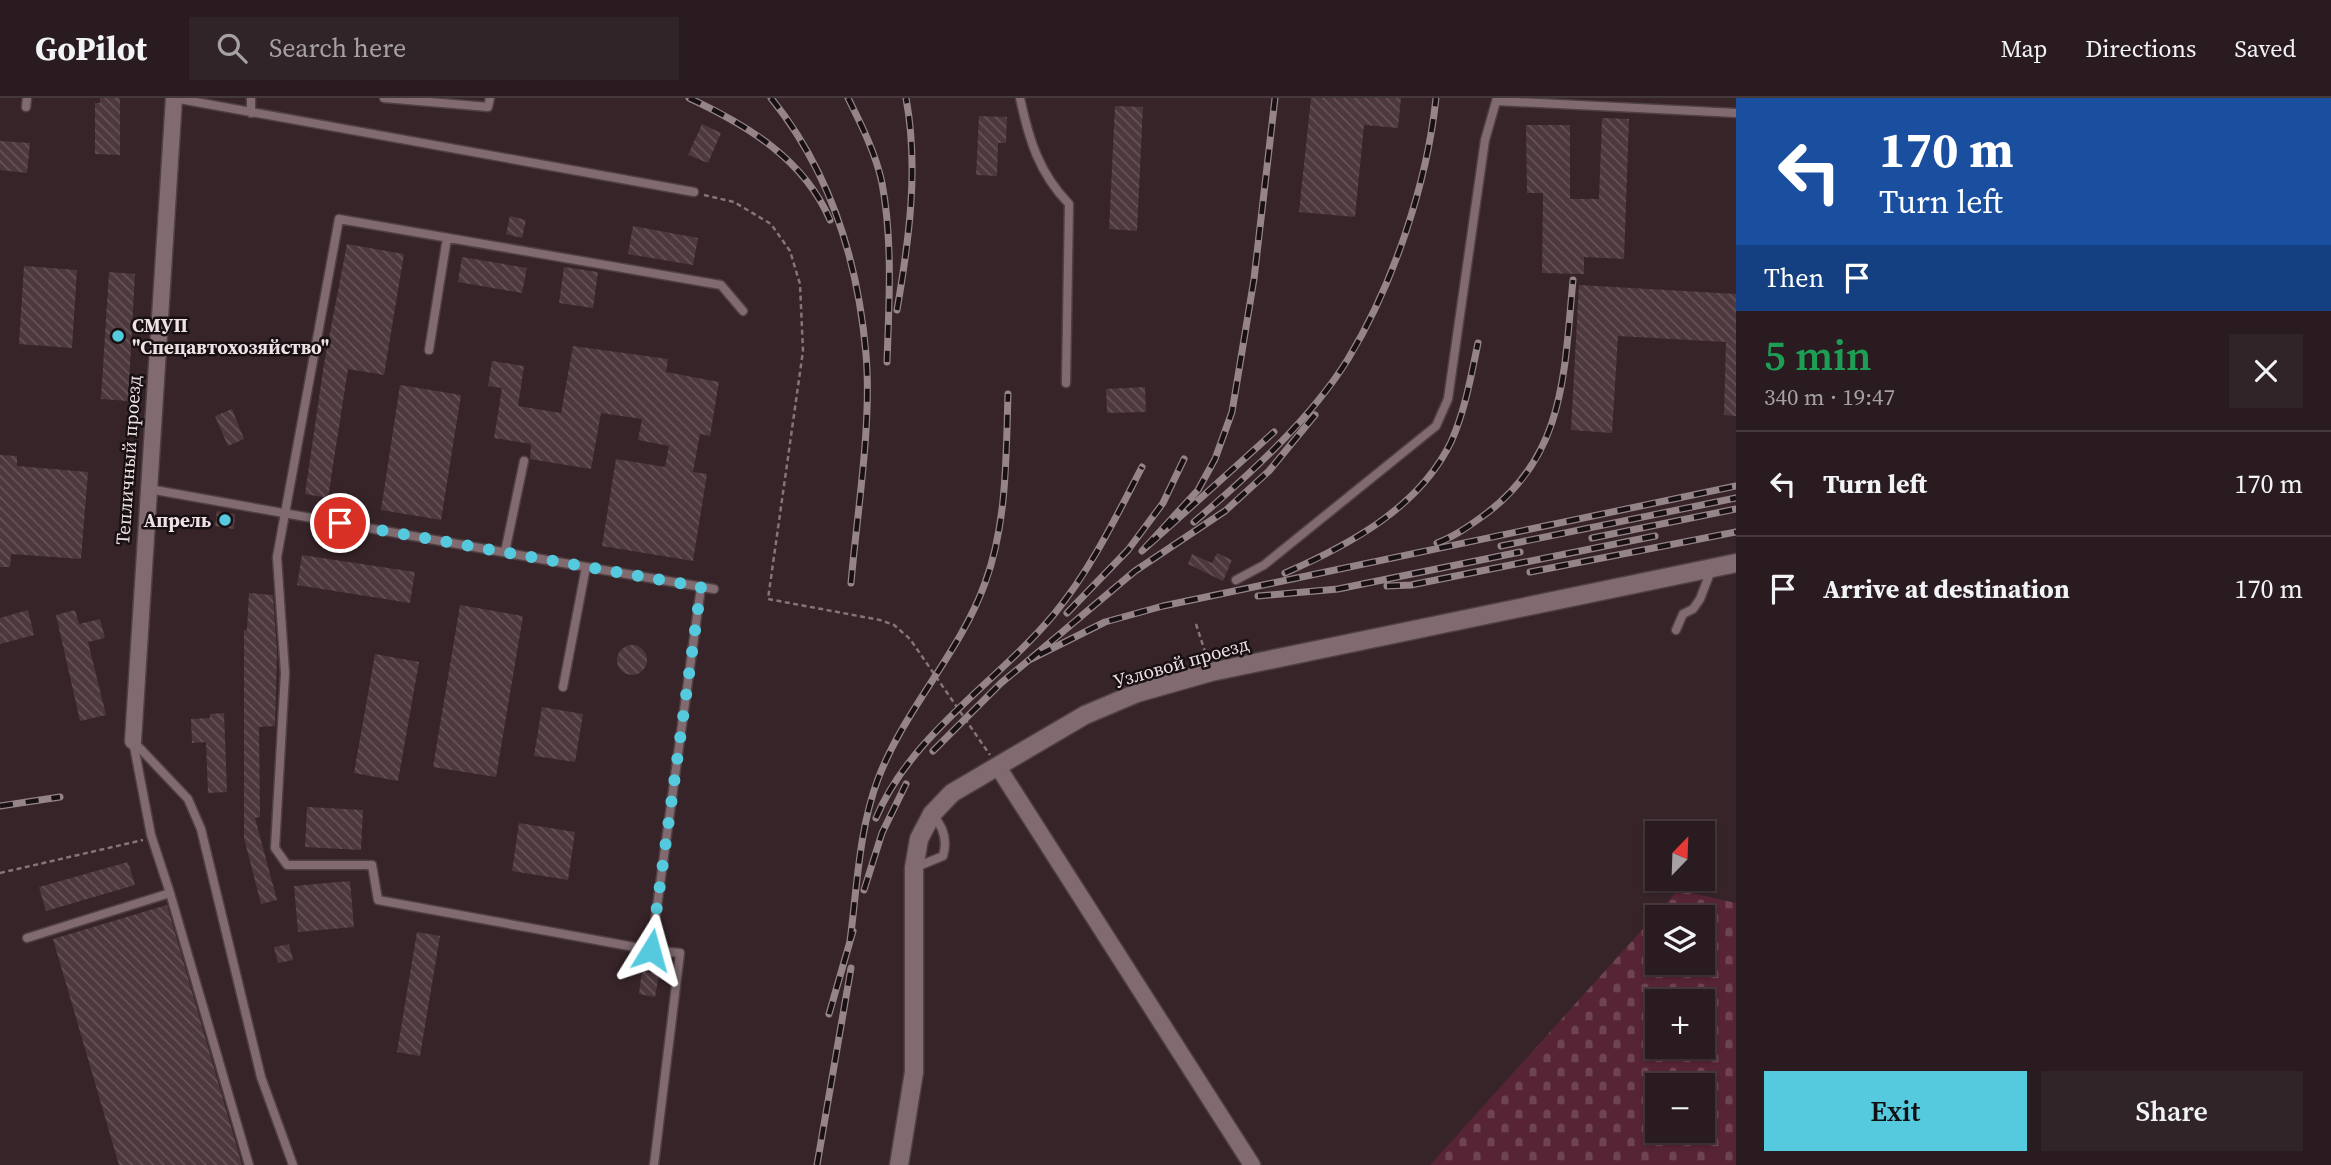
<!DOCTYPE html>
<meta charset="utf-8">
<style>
:root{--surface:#291b1f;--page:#312428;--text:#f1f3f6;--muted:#a5a1a4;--line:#45393d;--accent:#55cadf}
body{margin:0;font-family:"Source Serif 4",serif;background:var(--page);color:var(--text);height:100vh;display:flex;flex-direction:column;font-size:26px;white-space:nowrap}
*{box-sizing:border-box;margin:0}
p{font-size:23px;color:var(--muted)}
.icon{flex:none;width:38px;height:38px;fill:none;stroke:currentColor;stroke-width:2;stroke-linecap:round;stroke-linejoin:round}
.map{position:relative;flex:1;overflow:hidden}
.details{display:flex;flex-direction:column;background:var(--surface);width:595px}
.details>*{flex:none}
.guide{background:#1a4fa0;color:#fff;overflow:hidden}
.needle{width:46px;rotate:23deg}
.fabs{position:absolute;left:1645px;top:723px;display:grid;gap:14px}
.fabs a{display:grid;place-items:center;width:70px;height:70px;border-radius:0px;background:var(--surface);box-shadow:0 2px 5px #0004,0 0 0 2px var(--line);font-size:35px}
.pin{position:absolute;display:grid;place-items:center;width:60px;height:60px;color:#fff;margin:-30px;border:4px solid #fff;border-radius:50%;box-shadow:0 2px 7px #0007}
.me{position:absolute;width:77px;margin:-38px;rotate:8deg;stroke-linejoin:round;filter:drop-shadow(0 0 5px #0008)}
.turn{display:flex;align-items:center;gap:24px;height:147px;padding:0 28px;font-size:32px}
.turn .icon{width:91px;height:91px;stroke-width:2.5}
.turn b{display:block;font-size:49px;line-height:60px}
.then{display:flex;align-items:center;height:66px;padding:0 28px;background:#0003;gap:14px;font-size:26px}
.round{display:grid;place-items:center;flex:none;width:74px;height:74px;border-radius:0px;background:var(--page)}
.overview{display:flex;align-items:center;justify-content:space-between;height:119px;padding:0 28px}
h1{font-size:42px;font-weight:600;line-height:52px;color:#1e9e55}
.cta{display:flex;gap:14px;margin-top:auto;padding:14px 28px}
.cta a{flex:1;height:80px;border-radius:0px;background:var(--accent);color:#111;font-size:28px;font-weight:600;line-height:80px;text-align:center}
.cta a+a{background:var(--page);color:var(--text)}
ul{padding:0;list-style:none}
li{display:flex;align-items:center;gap:21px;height:105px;padding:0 28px;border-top:2px solid var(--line)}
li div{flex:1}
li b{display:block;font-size:26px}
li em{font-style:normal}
header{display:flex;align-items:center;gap:42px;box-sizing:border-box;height:98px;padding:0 35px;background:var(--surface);border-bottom:2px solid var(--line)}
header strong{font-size:33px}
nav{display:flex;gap:38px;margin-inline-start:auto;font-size:24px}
.search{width:490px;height:63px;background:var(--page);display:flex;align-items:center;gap:18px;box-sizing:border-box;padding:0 24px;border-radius:0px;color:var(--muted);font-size:26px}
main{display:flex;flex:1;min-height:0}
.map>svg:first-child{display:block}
.cemetery{fill:url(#cemetery-stones);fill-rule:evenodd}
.building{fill:url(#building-back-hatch)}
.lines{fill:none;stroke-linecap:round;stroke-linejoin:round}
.lane-casing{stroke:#4f4044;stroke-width:11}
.street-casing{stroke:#4f4044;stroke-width:19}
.secondary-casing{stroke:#4f4044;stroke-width:21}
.path{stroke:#857478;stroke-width:2.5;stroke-dasharray:5 3.5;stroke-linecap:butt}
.lane{stroke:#816b70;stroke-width:8}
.street{stroke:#816b70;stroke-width:16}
.secondary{stroke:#816b70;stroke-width:18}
.rail-casing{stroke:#958589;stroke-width:7}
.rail{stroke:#181012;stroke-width:4.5;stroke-dasharray:13;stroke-linecap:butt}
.route{stroke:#55cadf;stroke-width:12;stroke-dasharray:0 21.6}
.poi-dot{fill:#55cadf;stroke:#181012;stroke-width:2.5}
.labels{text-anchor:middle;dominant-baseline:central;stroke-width:5;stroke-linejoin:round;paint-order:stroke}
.poi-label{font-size:19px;font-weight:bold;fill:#efe2e5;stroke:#181012;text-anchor:start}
.street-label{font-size:19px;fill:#efe2e5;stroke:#181012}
</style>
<header>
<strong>GoPilot</strong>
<div class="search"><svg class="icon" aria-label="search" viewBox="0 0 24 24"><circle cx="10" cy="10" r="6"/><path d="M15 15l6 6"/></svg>Search here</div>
<nav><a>Map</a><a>Directions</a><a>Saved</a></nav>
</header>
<main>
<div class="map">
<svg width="1736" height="1067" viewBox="0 0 1736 1067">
<defs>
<pattern id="cemetery-stones" width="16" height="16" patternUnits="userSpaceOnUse" patternTransform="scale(1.75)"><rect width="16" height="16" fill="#562434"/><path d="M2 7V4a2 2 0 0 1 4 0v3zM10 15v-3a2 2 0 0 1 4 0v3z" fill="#6f4451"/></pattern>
<pattern id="building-back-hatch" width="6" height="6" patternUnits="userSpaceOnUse" patternTransform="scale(1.75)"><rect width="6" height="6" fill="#4c383d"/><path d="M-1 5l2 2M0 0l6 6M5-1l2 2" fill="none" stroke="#665459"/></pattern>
</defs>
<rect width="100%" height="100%" fill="#372429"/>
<path class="cemetery" d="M1678,792l58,13v262h-306zM1657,819h46v45h-46zM1657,903h46v45h-46zM1657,987h46v45h-46z"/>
<path class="building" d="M100,0h20v57l-25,-1v-51h5z
M1311,0h90l-3,30 -34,-3 -9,92 -56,-5z
M1115,8l28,1 -6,124 -28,-2z
M979,18l28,1 -1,26h-8l-1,33 -21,-1z
M1602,20l27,1 -5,140 -40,-2v17l-42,-1 1,-80h-16l-1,-68h44v74h29z
M702,26l19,9 -13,30 -20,-8z
M0,43l30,2 -3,30 -27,-3z
M510,118l16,4 -4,18 -16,-4z
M633,128l65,12 -5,27 -65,-11z
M347,146l57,10 -20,121 -36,-6 -20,129 -23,-4 19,-130z
M462,159l65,11 -5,25 -64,-11z
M24,168l53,4 -5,78 -53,-4z
M564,169l34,5 -5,36 -34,-5z
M109,174l26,2 -7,127 -27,-2z
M1579,187l157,9v122l-12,-1 2,-73 -108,-6 -6,97 -41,-3z
M573,248l95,13 -2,13 53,10 -9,54 -10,-2 -7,38 14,2 -14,87 -91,-15 14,-87 49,8 4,-21 -31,-6 4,-21 -41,-6 -10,56 -61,-10 1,-15 -37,-6 8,-50 -14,-2 4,-25 32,5 -6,40 43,7z
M400,287l61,10 -20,125 -60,-10z
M1145,289l1,25 -39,1 -1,-24z
M232,311l12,30 -16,7 -13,-30z
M0,357l17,1v10l71,6 -7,87 -70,-5 -1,13h-10z
M217,413l18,3 -1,15 -19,-3z
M1217,455l15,7 -9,21 -35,-17 4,-10 20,9z
M302,457l113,17 -5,31 -113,-18z
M249,495l24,2 4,58 -2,73 -16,1 1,90 -5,1 22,82 -16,4 -17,-66v-208h3z
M460,507l63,11 -27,161 -63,-10z
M28,512l6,25 -34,9v-26z
M75,512l4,14 21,-5 5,19 -17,4 18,73 -26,6 -24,-106z
M617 562a15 15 0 1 1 30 0a15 15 0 1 1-30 0Z
M375,556l44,8 -21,119 -44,-8z
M542,609l41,7 -8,48 -41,-6z
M224,615l3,79 -19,1 -2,-51 -14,1 -1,-24 19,-1v-4z
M307,709l56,3 -2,40 -56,-3z
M519,725l56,9 -7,48 -56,-9z
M128,764l7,23 -89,26 -7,-24z
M350,783l4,46 -56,5 -4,-46z
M167,807l75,260h-123l-66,-226z
M417,834l23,4 -20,120 -23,-4z
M289,846l4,16 -15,3 -4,-16z
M642,873l17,3 -4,23 -16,-3z"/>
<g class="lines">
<defs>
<path id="lane" d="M174,0l520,94
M384,0l104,9 2,-9
M1020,0c9,42 19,75 49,106l-3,179
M1497,3l239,12
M26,9l1,-9
M251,15v-15
M429,252l18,-112
M149,391l437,78 -23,120
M505,454l19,-91
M586,469l128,22
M1236,482l28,-15 172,-139 12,-27 37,-259 12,-42
M701,489l-50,363 -273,-50 -6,-35h-85l-12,-17 10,-175 -8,-116 62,-338 382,66 22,26
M1676,532l7,-16 10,-5 7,-10 12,-31
M133,643l55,58 13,30 60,248 32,88
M914,770l29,-12c5,-16 0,-30 -11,-42
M170,795l79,272
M27,840l143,-45 -19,-58 -18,-94
M651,852l29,3 -26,212"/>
<path id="street" d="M133,643l41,-643
M998,669l254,398"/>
<path id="secondary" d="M899,1067l15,-93v-204l5,-29 13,-25 20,-21 133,-78 52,-22 74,-21 525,-109"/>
</defs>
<use href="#lane" class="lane-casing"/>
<use href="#street" class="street-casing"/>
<use href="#secondary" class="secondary-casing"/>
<path class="path" d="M704,97l30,7 37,22 19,27 10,33 3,67 -35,248 112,21 14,5 16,14 80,116
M1196,526l11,34
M0,775l143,-33"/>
<use href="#lane" class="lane"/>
<use href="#street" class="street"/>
<use href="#secondary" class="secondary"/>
<defs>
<path id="rail" d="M689,0c58,27 115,61 141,122
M771,0c59,73 87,164 95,256 6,70 -9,159 -15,229
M848,0c13,26 28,56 34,85 11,59 7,120 5,179
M897,212c12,-70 22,-142 9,-212
M1315,317l-46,56 -44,40 -90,60 -106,89 76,-38 58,-16 573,-120
M1274,334l-132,119 56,-61 17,-31 17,-47 22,-133 21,-181
M1194,424c54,-46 117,-103 154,-163 45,-74 79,-175 88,-261
M1592,440l144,-29
M1437,445c17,-6 32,-17 46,-27 83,-60 81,-144 90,-236
M1501,448l235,-48
M1530,474l206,-40
M1285,475c64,-28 134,-65 166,-131 14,-31 20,-66 27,-99
M1387,488l24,-1 244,-49
M1258,498l80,-7 182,-37
M1067,515l61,-63 35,-47 21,-44
M933,653l68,-68 28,-23
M0,708l60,-9
M876,720c35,-84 122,-136 179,-205 36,-44 61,-96 87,-146
M864,792l18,-57 24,-49
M850,843c7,-53 9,-112 28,-162 27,-71 82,-126 107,-196 22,-59 21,-126 23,-189
M829,916l24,-83
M817,1067l34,-197"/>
</defs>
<use href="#rail" class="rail-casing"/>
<use href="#rail" class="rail"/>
</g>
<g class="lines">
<path class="route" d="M340,425l361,64 -50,363"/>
</g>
<g class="poi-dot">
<circle cx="118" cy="238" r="7"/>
<circle cx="225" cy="422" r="7"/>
</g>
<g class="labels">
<g class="poi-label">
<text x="132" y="227">СМУП<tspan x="132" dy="22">"Спецавтохозяйство"</tspan></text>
<text x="211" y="422" text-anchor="end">Апрель</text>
</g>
<g class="street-label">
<text transform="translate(128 362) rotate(-86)">Тепличный проезд</text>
<text transform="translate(1181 564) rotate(-16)">Узловой проезд</text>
</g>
</g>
</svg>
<div class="fabs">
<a><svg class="needle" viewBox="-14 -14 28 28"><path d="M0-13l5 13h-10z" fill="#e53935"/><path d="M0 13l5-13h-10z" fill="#a5a1a4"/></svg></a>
<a><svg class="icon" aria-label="layers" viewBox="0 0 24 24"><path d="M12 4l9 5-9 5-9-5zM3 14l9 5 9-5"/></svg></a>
<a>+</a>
<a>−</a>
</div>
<div class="pin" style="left:340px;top:425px;background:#d93025"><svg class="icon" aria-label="arrive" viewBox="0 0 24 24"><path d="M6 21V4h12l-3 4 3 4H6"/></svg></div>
<svg class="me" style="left:651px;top:852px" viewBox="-20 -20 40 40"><path d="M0-17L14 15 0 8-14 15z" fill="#55cadf" stroke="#fff" stroke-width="4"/></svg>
</div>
<section class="details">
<div class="guide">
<div class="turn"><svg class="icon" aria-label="left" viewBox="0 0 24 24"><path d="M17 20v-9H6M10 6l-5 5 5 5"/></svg><div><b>170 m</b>Turn left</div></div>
<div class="then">Then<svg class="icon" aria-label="arrive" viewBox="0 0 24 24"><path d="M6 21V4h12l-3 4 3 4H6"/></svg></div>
</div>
<div class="overview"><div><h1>5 min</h1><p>340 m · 19:47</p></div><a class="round"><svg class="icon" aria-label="close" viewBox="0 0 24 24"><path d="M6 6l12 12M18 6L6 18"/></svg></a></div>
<ul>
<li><svg class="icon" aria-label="left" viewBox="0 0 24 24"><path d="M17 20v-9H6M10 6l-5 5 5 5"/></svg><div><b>Turn left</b></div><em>170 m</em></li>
<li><svg class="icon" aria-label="arrive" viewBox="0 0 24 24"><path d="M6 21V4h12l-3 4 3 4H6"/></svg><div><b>Arrive at destination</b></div><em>170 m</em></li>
</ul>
<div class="cta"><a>Exit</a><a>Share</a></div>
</section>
</main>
